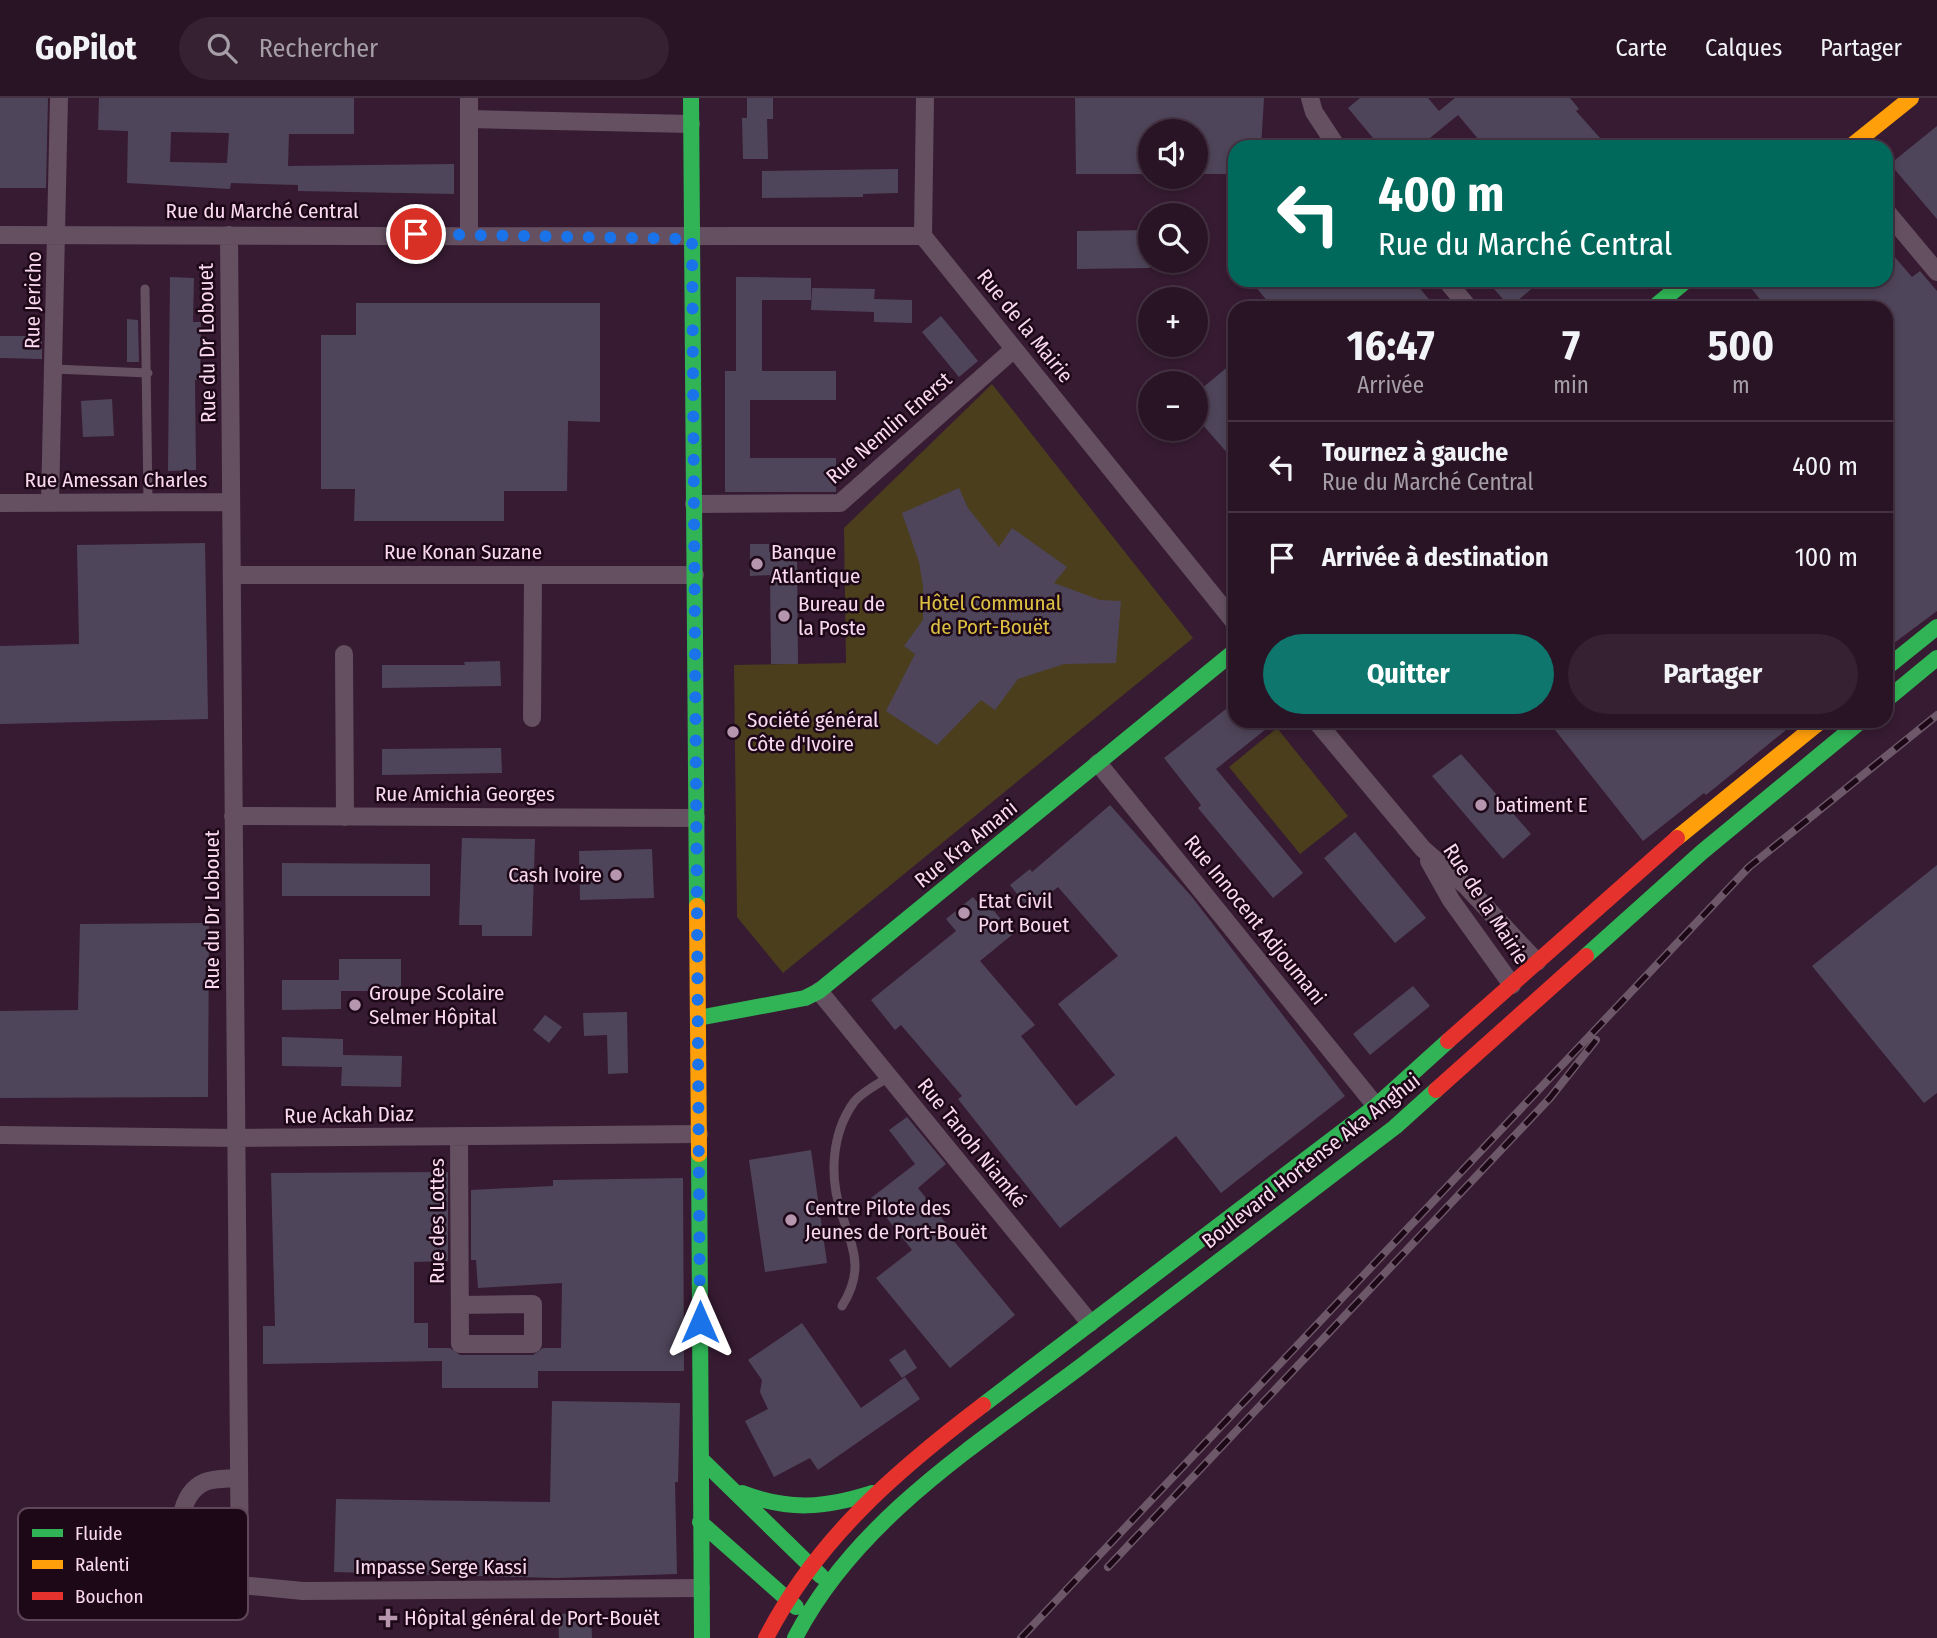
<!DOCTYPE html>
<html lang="fr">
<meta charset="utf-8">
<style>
:root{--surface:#291426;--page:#352132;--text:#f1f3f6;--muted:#a59ea7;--line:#453343;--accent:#0f766e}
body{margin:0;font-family:"Fira Sans Condensed",sans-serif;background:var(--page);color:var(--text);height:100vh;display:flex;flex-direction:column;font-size:26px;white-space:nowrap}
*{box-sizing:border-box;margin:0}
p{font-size:23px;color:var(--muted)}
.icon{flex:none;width:38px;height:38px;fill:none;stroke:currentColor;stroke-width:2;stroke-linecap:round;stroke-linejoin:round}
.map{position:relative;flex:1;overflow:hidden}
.sheet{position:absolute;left:1228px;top:203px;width:665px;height:427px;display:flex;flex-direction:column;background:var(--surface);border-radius:21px;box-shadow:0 4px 10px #0003,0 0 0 2px var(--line)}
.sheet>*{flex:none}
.hud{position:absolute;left:1228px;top:42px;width:665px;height:147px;border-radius:21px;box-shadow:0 4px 10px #0003,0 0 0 2px var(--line);background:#00695c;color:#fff;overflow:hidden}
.buttons{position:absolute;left:1138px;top:21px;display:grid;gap:14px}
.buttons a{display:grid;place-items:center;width:70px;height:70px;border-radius:50%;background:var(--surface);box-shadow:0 4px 10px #0003,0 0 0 2px var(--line);font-size:35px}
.pin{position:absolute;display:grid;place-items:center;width:60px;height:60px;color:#fff;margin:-30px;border:4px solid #fff;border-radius:50%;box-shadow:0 2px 7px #0007}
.me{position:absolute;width:77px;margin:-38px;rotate:0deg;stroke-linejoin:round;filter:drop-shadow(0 0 5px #0008)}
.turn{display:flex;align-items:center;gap:24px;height:147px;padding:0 35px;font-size:32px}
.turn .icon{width:91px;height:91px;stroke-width:2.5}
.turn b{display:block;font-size:49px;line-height:60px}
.eta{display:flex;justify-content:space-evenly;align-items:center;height:119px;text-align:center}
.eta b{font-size:42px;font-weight:700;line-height:49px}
.cta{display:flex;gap:14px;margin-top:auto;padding:14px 35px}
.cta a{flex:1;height:80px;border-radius:42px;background:var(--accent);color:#fff;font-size:28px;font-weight:700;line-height:80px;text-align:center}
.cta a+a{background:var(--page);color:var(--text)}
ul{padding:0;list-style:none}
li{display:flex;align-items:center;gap:21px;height:91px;padding:0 35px;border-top:2px solid var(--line)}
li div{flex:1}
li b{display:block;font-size:26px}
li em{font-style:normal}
header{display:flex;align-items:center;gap:42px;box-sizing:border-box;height:98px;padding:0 35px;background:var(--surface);border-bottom:2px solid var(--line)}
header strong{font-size:33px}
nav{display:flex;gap:38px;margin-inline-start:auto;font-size:24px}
.search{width:490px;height:63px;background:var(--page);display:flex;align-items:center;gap:18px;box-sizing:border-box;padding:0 24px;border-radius:38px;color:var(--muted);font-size:26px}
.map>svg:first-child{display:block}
.green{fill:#4a3e1d}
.building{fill:#4f455a;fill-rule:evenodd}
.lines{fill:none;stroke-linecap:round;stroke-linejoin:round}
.lane{stroke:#645060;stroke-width:9}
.street{stroke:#645060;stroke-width:18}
.fast{stroke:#30b455;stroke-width:16}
.slow{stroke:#ff9f0a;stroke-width:16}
.jam{stroke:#e5322d;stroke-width:16}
.rail-casing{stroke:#6c5868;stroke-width:8}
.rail{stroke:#1d0818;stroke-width:5;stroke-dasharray:16;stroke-linecap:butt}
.route{stroke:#1a73e8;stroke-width:12;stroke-dasharray:0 21.6}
.poi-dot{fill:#b696ae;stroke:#1d0818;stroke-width:2.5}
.labels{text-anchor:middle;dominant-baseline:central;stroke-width:5;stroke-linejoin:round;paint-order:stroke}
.street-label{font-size:21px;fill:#fad9f0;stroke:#1d0818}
.poi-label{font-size:21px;fill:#fad9f0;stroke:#1d0818;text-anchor:start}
.park-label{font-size:21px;fill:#ddc142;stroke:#1d0818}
.key{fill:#1d0818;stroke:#5f4759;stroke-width:2}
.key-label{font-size:19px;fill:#fad9f0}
</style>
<header>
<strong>GoPilot</strong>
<div class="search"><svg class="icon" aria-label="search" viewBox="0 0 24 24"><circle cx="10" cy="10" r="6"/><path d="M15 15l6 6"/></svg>Rechercher</div>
<nav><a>Carte</a><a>Calques</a><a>Partager</a></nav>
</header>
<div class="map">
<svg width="1937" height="1540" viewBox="0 0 1937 1540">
<rect width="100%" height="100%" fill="#371b32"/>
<path class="green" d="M992,286l201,254 -410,335 -46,-56 -3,-252 112,-2 -2,-135z
M1277,630l71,88 -48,38 -71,-87z"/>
<path class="building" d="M0,0h48l-2,90h-46z
M99,0h255v36h-65l-1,32 166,-2v30l-156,-3v-6l-67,-2 -1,6 -103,-6 1,-52 -30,-1zM171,34l58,1 -2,30 -57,-1z
M747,0h26v21h-6l1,40h-25l-1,-41h5z
M1075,0h189l-3,49h-25v27h-41v-48h-45v48h-74z
M1360,0h68l11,13 16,-13h115l9,11 -3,2 32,36h-123l-27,-32 -39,32h-57l11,-9 -25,-30z
M1937,28v93l-47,-55z
M898,71v24l-35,1v3l-101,1v-27z
M1150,132v38l-73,1v-38z
M1886,149l26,30 8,-6 17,20v320l-51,38v-341h-119l-16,-20 10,-8h125z
M170,179l24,1 -1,44h8l-1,58h-5l1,90 -28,1z
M736,179l75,1v22h-49v71h74v29h-86v58h86v34h-111v-121h11z
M1250,182h163l23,28h-163z
M1486,182h56l-32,27z
M812,190l63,1 -1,10 38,1v23l-38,-1v-14v4l-63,-2z
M356,205h244v119l-32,-1 -1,70h-63v30h-150l1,-32h-34v-154h35z
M941,218l37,45 -19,16 -37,-45z
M127,221l11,1 1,42h-12z
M0,238h42v23l-42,-1z
M1236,262v103l-41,-47v-22z
M112,301l2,37 -31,1 -2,-36z
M959,390l9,20 31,39 13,-19 55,39 -13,16 46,17 21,1 -5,62 -52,1 -46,15 -23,31 -14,-10 -44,45 -51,-34 29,-57 -11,-8 19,-26v-34l-4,-24 -17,-49z
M205,445l3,176 -208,5v-78l79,-2 -2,-99z
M750,446h19v8h28l1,112h-27l-1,-89 -20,1z
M500,563l1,25 -119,2v-23h83l-1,-3z
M1236,603v20h40l-60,48 87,104 -30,25 -75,-90 3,-3 -37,-47z
M1548,623h249l-91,74 -2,-2 -61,48z
M501,650l1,25 -120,2v-26z
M1461,656l70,80 -28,25 -71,-83z
M1110,707l82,92 153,199 -124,97 -45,-57 -116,92 -102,-129 4,-3 -61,-71 -6,5 -24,-30 85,-69 -10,-12 27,-22 10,12 6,-4 24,29 -33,27 55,64 -14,11 55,70 39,-31 -57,-71 60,-48 -60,-69 -28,23 -20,-25 20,-16 2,3z
M1355,734l71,86 -31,25 -71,-85z
M462,740l73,1 -3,97h-50v-11h-23z
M652,751l2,49 -74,2 -1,-49z
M282,765l148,1v32h-148z
M1937,767v228l-13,10 -112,-137z
M209,825l-1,174 -208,1v-87l78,-1 2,-86z
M339,861h62v32h-60v18l-59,1v-30h57z
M1413,888l17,20 -60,49 -17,-21z
M627,914l1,61 -20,1 -1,-39 -23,1 -1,-23z
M545,917l17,12 -13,16 -16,-13z
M282,939l61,2v16l59,1 -1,31 -60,-1 1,-19 -60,-1z
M907,1019l39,47 -28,24 34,43 -4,3 67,81 -65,53 -74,-90 36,-28 -41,-52 44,-34 -26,-34z
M811,1052l16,113 -62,9 -16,-112z
M448,1074v89l-34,1v61h14v25h22l10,7h73l10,-7h18l1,-65 -84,5 -2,-28h-5v-70l82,-4v-6l130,-2 1,193h-146v17h-96v-27l-179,3v-38h12l-4,-153z
M802,1225l59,85 44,-31 15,22 -102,71 -8,-12 -36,19 -29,-56 23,-12 -8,-17 2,-12 -14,-20z
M905,1251l12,19 -15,10 -13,-18z
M552,1303l128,2 -2,79h-3l2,92 -121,4 -222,-6 2,-73 214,3z
M591,1515l1,25h-33l-1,-24z"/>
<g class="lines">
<path class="lane" d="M145,191l3,213
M54,271l94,4
M842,1208c22,-35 12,-55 0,-91 -13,-37 -11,-81 12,-113 8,-10 24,-18 35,-25"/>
<path class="street" d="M1310,0l4,14 23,35
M469,21l222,5
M1886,113l51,61
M469,136v-136
M0,137c308,1 615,2 923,1
M229,137l11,1350
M923,138l313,388
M923,138l2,-138
M1446,182l23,28
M50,404l9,-404
M0,405l231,-1
M694,406l146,-1 174,-154
M232,477h463
M344,556l1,163
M532,620l1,-143
M1316,623l107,128 44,38 70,75
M1098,665l278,343
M233,718l463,2
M1429,763l22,39 61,85
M819,893l271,332
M0,1037l236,3 463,-4
M459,1038l1,208h73v-40l-73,1
M238,1380c-10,1 -24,0 -33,4 -35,15 -23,72 -23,103h58l63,6 398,-3"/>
<path class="fast" d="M691,0l6,808
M1653,210l34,-28
M1886,570l51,-41
M1886,602l51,-42
M1586,858l116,-104 159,-131
M698,920l107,-20 14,-7 417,-341
M699,1056l3,484
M983,1307l393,-299 72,-65
M701,1361l120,117
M742,1395c47,18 83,15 130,0
M700,1424l96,85
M795,1540c61,-119 184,-195 289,-274 103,-79 207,-158 311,-237l41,-37"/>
<path class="slow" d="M1850,49l61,-49
M1677,740l144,-117
M697,808l2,248"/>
<path class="jam" d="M1448,943l229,-203
M1436,992l150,-134
M766,1540c51,-99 130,-167 217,-233"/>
<defs>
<path id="rail" d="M1108,1469l442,-469 46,-58
M1021,1540l728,-771 188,-152"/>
</defs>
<use href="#rail" class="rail-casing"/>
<use href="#rail" class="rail"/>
</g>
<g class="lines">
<path class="route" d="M416,136l276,5 8,1083"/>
</g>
<g class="poi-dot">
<circle cx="757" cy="466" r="7"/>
<circle cx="784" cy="518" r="7"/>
<circle cx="733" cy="634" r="7"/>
<circle cx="1481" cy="707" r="7"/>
<circle cx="616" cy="777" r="7"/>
<circle cx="964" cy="815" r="7"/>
<circle cx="355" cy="907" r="7"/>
<circle cx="791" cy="1122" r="7"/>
<path d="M384.5 1509.5h7v7h7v7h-7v7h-7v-7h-7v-7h7z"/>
</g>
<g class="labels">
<g class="street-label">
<text x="262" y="113">Rue du Marché Central</text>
<text transform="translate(33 202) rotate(-89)">Rue Jericho</text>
<text transform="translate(1025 228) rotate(51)">Rue de la Mairie</text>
<text transform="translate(207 245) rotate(-91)">Rue du Dr Lobouet</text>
<text transform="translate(889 330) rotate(-41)">Rue Nemlin Enerst</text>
<text x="116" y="382">Rue Amessan Charles</text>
<text x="463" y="454">Rue Konan Suzane</text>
<text x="465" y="696">Rue Amichia Georges</text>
<text transform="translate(966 746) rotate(-39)">Rue Kra Amani</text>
<text transform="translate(1486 806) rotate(57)">Rue de la Mairie</text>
<text transform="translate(212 812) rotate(-90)">Rue du Dr Lobouet</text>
<text transform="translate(1255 822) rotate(51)">Rue Innocent Adjoumani</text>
<text transform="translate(349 1017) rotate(-1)">Rue Ackah Diaz</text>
<text transform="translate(972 1045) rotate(51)">Rue Tanoh Niamké</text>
<text transform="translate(1311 1063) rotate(-38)">Boulevard Hortense Aka Anghui</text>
<text transform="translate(437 1123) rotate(-90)">Rue des Lottes</text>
<text x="441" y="1469">Impasse Serge Kassi</text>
</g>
<g class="poi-label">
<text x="771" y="454">Banque<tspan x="771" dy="24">Atlantique</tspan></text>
<text x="798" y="506">Bureau de<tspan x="798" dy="24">la Poste</tspan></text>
<text x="747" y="622">Société général<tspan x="747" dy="24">Côte d'Ivoire</tspan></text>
<text x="1495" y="707">batiment E</text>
<text x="602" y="777" text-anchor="end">Cash Ivoire</text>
<text x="978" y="803">Etat Civil<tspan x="978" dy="24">Port Bouet</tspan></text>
<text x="369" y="895">Groupe Scolaire<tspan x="369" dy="24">Selmer Hôpital</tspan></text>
<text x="805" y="1110">Centre Pilote des<tspan x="805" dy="24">Jeunes de Port-Bouët</tspan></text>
<text x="404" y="1520">Hôpital général de Port-Bouët</text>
</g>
<g class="park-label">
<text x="990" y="505">Hôtel Communal<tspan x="990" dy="24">de Port-Bouët</tspan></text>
</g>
</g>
<rect x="18" y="1410" width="230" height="112" rx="10" class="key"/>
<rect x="32" y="1431" width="31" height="8" fill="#30b455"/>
<rect x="32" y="1462" width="31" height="9" fill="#ff9f0a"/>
<rect x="32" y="1494" width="31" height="8" fill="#e5322d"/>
<g class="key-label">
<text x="75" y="1442">Fluide</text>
<text x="75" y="1473">Ralenti</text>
<text x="75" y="1505">Bouchon</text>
</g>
</svg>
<div class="buttons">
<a><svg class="icon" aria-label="sound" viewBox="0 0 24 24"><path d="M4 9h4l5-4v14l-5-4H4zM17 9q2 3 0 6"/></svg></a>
<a><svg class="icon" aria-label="search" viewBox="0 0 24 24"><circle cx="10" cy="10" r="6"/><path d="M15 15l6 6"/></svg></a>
<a>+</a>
<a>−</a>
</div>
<div class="pin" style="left:416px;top:136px;background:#d93025"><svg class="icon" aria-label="arrive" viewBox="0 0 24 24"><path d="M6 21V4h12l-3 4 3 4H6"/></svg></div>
<svg class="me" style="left:700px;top:1224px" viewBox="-20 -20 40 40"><path d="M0-17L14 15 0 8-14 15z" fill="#1a73e8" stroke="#fff" stroke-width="4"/></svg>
<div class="hud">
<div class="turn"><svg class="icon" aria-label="left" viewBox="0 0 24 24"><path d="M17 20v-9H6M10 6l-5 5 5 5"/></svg><div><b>400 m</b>Rue du Marché Central</div></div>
</div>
<section class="sheet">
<div class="eta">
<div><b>16:47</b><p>Arrivée</p></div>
<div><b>7</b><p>min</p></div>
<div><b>500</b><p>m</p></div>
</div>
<ul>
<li><svg class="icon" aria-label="left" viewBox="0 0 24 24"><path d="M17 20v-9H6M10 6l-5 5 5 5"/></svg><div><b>Tournez à gauche</b><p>Rue du Marché Central</p></div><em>400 m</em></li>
<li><svg class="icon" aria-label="arrive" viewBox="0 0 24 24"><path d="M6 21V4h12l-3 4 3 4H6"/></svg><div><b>Arrivée à destination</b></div><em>100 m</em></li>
</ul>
<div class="cta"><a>Quitter</a><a>Partager</a></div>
</section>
</div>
